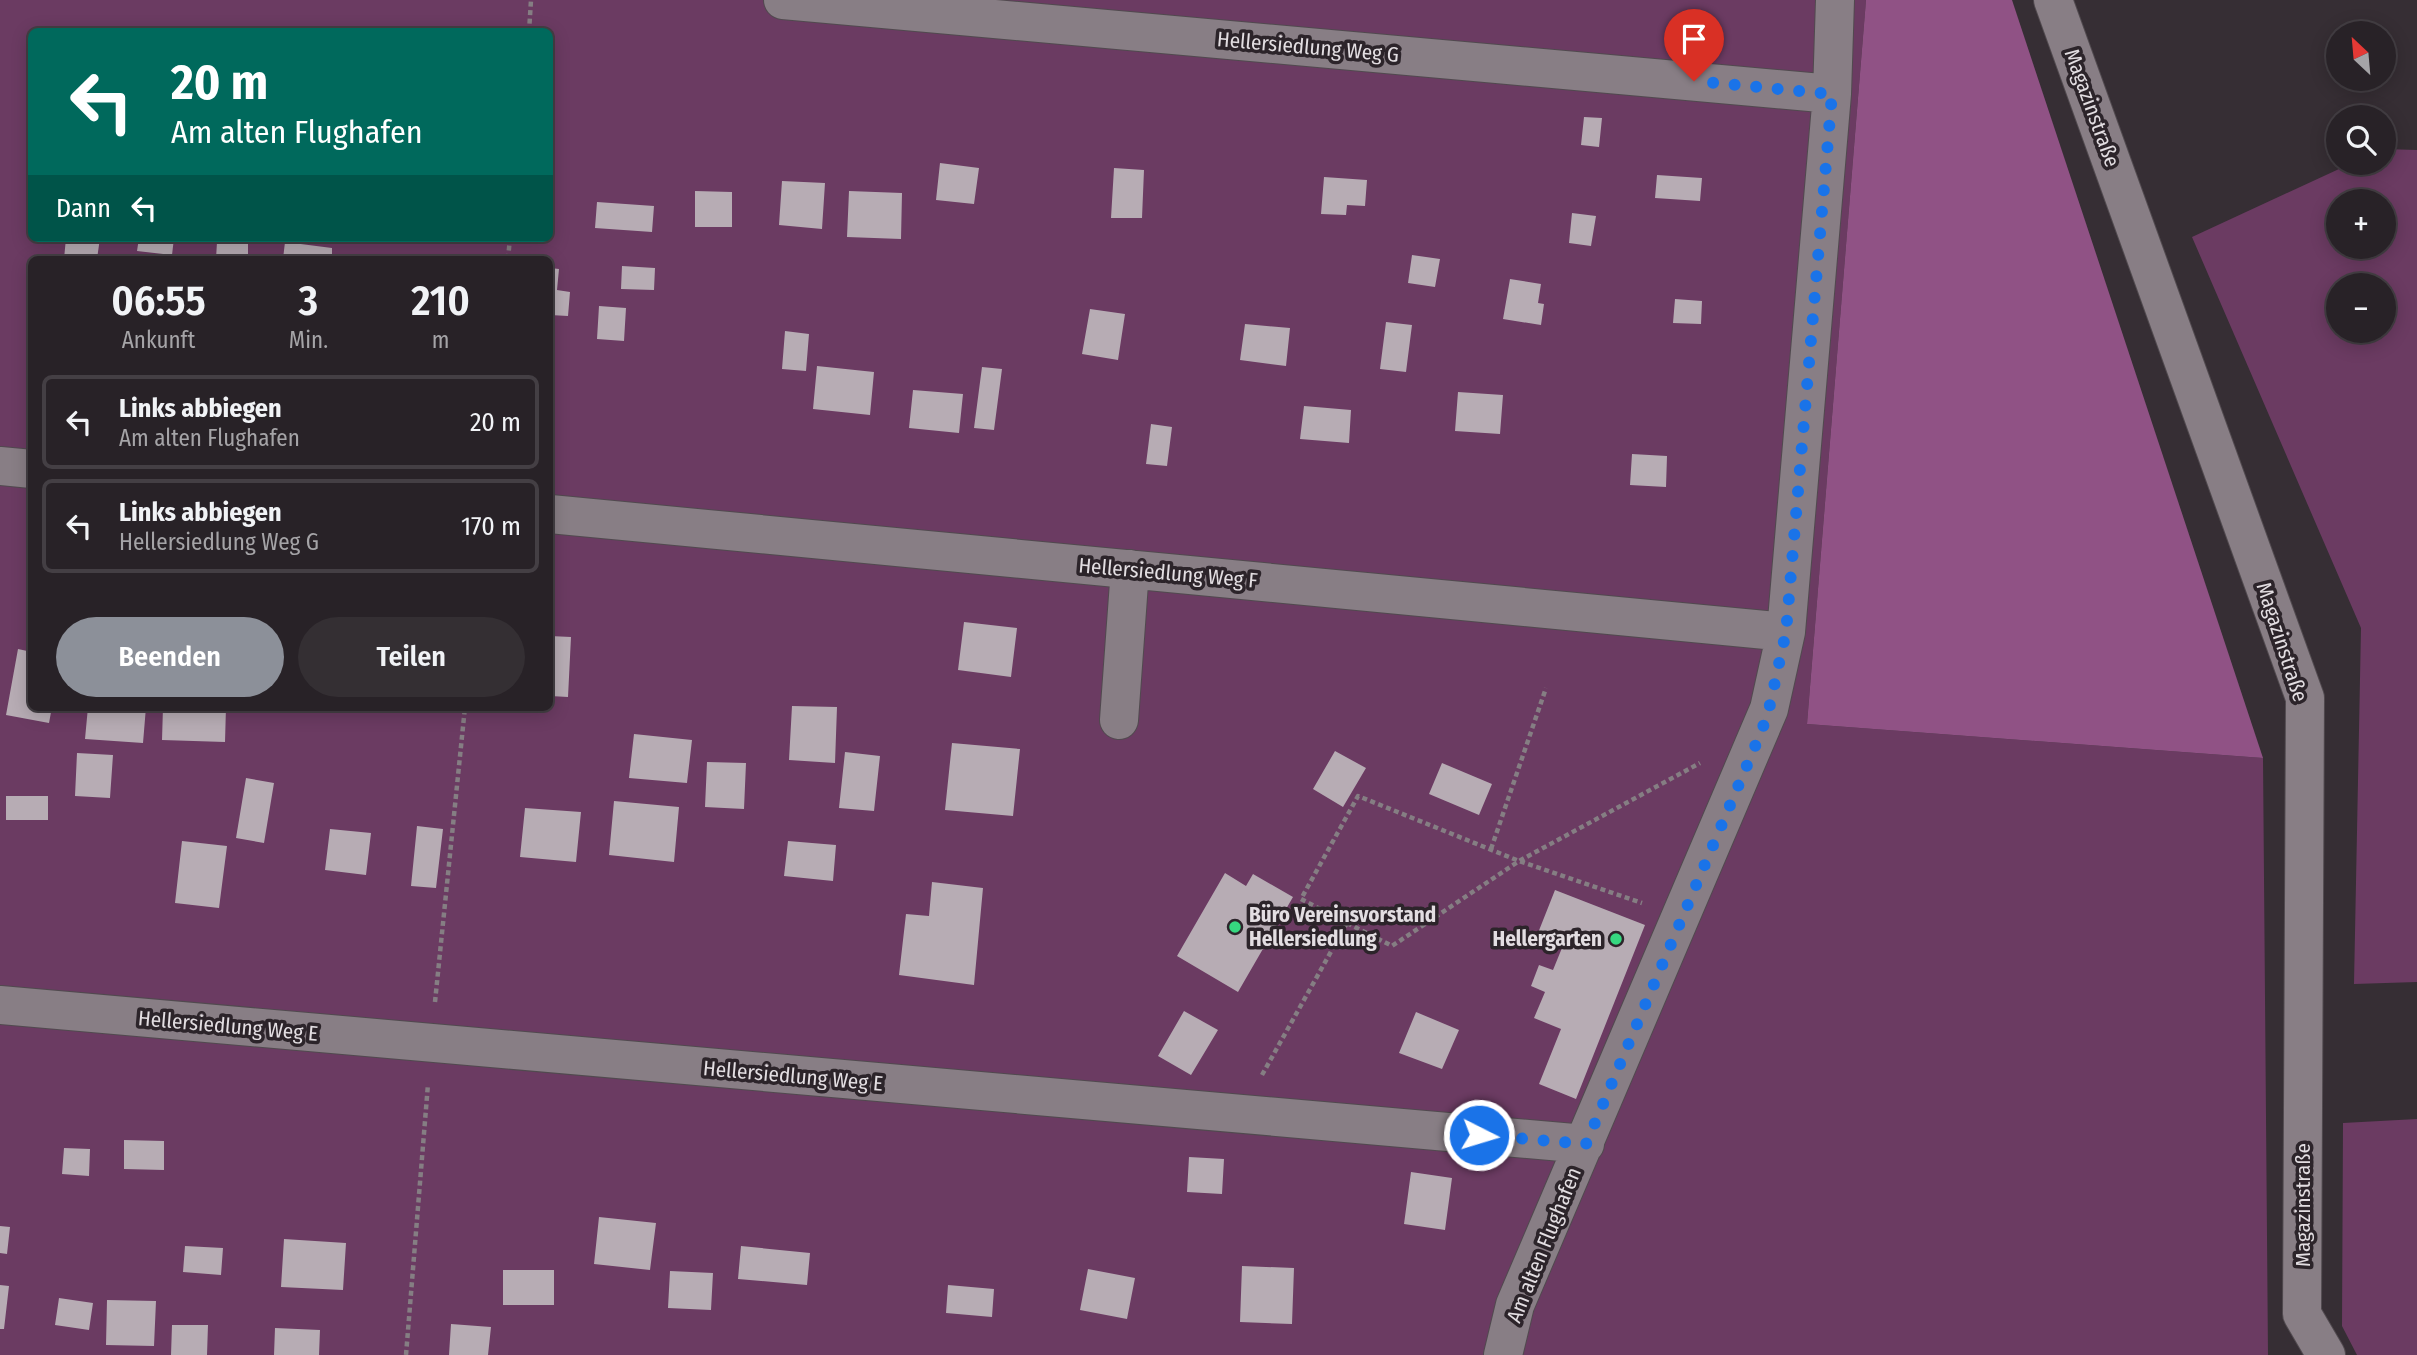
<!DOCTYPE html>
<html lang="de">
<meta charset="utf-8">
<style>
:root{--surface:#282227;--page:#342f33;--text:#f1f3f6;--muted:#a5a4a7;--line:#443f44;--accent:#8c9099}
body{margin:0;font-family:"Fira Sans Condensed",sans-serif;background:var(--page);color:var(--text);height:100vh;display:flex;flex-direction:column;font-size:26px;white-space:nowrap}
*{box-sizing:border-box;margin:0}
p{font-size:23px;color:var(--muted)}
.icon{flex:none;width:38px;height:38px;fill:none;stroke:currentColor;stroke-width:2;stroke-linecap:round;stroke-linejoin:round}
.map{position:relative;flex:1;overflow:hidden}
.sheet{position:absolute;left:28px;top:256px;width:525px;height:455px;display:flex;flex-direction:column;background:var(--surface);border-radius:10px;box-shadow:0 4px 18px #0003,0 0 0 2px var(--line)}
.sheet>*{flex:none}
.guide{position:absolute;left:28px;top:28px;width:525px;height:214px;border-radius:10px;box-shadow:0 4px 18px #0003,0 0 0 2px var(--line);background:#00695c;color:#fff;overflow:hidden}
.needle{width:46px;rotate:334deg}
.controls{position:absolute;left:2326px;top:21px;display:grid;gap:14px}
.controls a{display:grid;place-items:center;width:70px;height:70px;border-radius:50%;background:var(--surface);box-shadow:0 4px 18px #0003,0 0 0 2px var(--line);font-size:35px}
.pin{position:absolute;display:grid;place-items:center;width:60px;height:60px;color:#fff;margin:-72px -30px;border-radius:50% 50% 50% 0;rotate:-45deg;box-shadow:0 0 7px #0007}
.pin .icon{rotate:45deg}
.me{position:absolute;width:77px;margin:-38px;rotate:95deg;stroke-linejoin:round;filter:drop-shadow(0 0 5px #0008)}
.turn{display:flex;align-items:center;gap:24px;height:147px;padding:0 28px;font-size:32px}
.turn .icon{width:91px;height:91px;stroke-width:2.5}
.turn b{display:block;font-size:49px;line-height:60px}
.then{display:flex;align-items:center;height:66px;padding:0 28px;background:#0003;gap:14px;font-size:26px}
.eta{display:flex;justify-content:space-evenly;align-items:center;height:119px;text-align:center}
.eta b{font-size:42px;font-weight:600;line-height:49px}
.action{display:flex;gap:14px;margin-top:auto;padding:14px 28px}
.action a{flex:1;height:80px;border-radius:42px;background:var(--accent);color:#fff;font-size:28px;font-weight:600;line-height:80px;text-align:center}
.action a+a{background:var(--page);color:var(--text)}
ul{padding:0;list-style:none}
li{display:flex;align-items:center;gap:21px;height:94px;margin:0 14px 10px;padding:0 14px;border:4px solid var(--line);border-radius:10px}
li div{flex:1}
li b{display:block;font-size:26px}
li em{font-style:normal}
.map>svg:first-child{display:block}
.green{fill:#6b3b62;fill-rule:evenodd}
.forest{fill:#905285}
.building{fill:#b7acb4}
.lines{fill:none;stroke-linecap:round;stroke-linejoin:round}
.minor-casing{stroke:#514a4f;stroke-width:40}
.path{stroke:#857e83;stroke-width:4.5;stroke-dasharray:5 3.5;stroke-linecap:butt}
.minor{stroke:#887e85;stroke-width:38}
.route{stroke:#1a73e8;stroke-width:12;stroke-dasharray:0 21.6}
.poi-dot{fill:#36d880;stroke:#2c242a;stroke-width:2.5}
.labels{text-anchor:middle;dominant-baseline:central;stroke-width:7;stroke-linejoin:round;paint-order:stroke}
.street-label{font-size:21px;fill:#e3dee2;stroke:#2c242a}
.poi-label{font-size:21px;font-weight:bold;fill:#e3dee2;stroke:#2c242a;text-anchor:start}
</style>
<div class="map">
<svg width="2417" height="1355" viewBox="0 0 2417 1355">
<rect width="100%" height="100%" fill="#362e34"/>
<path class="green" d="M0,0h1866l-59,724 456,34 5,597h-2268zM32,32h518v206h-518zM32,259h518v448h-518z
M2384,149l33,1v832l-63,2 7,-356 -169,-391 160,-74h32zM2338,201h46v46h-46zM2338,285h46v46h-46z
M2417,1119v236h-60l-15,-29 1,-203z"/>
<path class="forest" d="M1866,0h146l251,758 -456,-34z"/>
<path class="building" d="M1584,117l18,1 -3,29 -18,-2z
M940,163l39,5 -5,36 -38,-4z
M1114,168l30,2 -2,48h-31z
M1657,175l45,3 -2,23 -45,-3z
M1324,177l43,3 -2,26 -18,-1 -1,10 -25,-1z
M782,181l43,2 -3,46 -43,-4z
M695,191l37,1v35h-37z
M849,191l53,2 -1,46 -54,-2z
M597,202l57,4 -2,26 -57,-4z
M1572,213l24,3 -5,30 -22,-3z
M66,238h34l-3,21h-33z
M139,238h35l-2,17 -35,-4z
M217,242l31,1v16h-32z
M285,242l47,6v11h-49z
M1412,255l28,4 -5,28 -27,-4z
M622,266l33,2 -1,22 -33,-1z
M550,268l9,1 -2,21 13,2 -2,24 -18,-1z
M1510,279l31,5 -3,19 6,1 -3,21 -38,-6z
M1675,299l27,2 -1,23 -28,-1z
M599,306l27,2 -2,33 -27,-2z
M1090,309l35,5 -7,46 -36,-6z
M1386,322l26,3 -6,47 -26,-3z
M1245,324l45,4 -4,38 -46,-6z
M785,331l24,3 -3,37 -24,-2z
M817,366l57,6 -4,43 -57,-6z
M982,367l20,2 -8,61 -20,-2z
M913,390l50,4 -4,39 -50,-5z
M1458,392l45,3 -3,39 -45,-3z
M1304,406l47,4 -2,33 -49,-4z
M1151,424l21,3 -5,39 -21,-2z
M1632,454l35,2 -1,31 -36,-2z
M964,622l53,6 -6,49 -53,-7z
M550,636l21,1 -3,60 -18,-1z
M18,649l14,3v55h20l-3,16 -43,-8z
M792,706l45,1 -2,56 -46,-3z
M88,707h58l-3,36 -58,-4z
M163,707h63l-1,35 -63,-2z
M634,734l58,6 -5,43 -58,-5z
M952,743l68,6 -7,67 -68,-6z
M1335,751l31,17 -23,39 -30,-18z
M845,752l35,4 -6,55 -35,-3z
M77,753l36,2 -3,43 -35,-2z
M707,762l39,1 -2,46 -39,-2z
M1442,763l50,21 -13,31 -50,-21z
M246,778l28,5 -10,60 -28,-5z
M6,796h42v24h-42z
M614,801l65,6 -5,55 -65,-7z
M525,808l56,4 -5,50 -56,-5z
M417,826l26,3 -7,59 -25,-2z
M330,829l41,4 -5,42 -41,-5z
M182,841l45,5 -8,62 -44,-5z
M788,841l48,4 -3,36 -49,-5z
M1225,873l21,13 7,-12 40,23 -55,95 -61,-36z
M932,882l51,6 -9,97 -75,-10 7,-61 23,2z
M1555,890l90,35 -69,174 -37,-15 22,-55 -27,-11 11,-26 -14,-6 8,-21 14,5 11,-27 -26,-10z
M1184,1011l34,19 -27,45 -33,-19z
M1416,1012l43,18 -17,39 -43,-16z
M124,1140l40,1v29l-40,-1z
M64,1148l26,1 -1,27 -27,-2z
M1189,1157l35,2 -2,35 -35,-2z
M1411,1172l41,6 -7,52 -41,-6z
M599,1217l57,6 -6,47 -56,-6z
M0,1226l10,1 -3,27 -7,-1z
M284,1239l62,4 -3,47 -62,-3z
M185,1246l38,2 -2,27 -38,-3z
M741,1246l69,7 -3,32 -69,-6z
M1242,1266l52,2 -2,56 -52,-2z
M1088,1269l47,9 -8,41 -47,-9z
M503,1270h51v35h-51z
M670,1271l43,2 -2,37 -43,-2z
M0,1285l9,1 -5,43h-4z
M948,1285l46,4 -2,28 -46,-4z
M59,1298l34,5 -4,27 -34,-5z
M107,1300l49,1 -2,45 -48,-1z
M451,1324l40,3 -3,28h-39z
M172,1325h36l-1,30h-36z
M275,1328l45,2 -1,25h-45z"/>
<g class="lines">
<defs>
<path id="minor" d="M783,0l1049,94
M2053,0l252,698 -3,616 24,41
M0,466l32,3
M550,514l1236,118
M1119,720l11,-151
M0,1005l1585,139
M1503,1355l12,-50 254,-596 17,-77 46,-538 3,-94"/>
</defs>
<use href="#minor" class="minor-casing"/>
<path class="path" d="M529,32l2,-32
M508,259l2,-21
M1491,849l55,-161
M1347,923l45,23 127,-85 181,-98
M435,1002l30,-295
M1262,1075l85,-152 -46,-24 57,-103 161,65 123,42
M406,1355l22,-271"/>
<use href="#minor" class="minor"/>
</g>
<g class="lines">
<path class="route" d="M1479,1135l107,9 176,-414 7,-21 17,-77 46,-538 -138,-13"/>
</g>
<g class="poi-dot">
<circle cx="1235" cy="927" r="7"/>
<circle cx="1616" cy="939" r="7"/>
</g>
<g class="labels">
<g class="street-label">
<text transform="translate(1308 47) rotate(5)">Hellersiedlung Weg G</text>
<text transform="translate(2092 108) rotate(70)">Magazinstraße</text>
<text transform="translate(1168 573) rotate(5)">Hellersiedlung Weg F</text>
<text transform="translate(2282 642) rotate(72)">Magazinstraße</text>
<text transform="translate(228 1026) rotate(5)">Hellersiedlung Weg E</text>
<text transform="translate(793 1076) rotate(5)">Hellersiedlung Weg E</text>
<text transform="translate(2303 1205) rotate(-90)">Magazinstraße</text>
<text transform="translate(1544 1245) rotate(-68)">Am alten Flughafen</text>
</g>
<g class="poi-label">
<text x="1249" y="915">Büro Vereinsvorstand<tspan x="1249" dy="24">Hellersiedlung</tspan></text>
<text x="1602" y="939" text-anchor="end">Hellergarten</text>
</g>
</g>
</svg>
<div class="controls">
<a><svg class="needle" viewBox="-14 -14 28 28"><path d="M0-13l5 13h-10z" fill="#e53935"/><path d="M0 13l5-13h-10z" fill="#a5a4a7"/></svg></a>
<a><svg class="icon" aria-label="search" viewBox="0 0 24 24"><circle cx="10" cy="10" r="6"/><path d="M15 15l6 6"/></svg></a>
<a>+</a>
<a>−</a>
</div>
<div class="pin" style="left:1694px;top:81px;background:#d93025"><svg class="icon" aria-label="arrive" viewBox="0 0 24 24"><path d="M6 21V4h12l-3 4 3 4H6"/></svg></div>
<svg class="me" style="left:1479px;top:1135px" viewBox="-20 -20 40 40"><circle r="17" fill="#1a73e8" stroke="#fff" stroke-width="3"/><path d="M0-11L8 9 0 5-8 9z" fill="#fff"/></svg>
<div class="guide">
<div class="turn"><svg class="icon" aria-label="left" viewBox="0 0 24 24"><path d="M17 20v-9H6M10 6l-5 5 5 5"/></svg><div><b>20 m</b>Am alten Flughafen</div></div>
<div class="then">Dann<svg class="icon" aria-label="left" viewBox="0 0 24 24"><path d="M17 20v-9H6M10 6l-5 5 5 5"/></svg></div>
</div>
<section class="sheet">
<div class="eta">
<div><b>06:55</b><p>Ankunft</p></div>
<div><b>3</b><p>Min.</p></div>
<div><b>210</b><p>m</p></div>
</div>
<ul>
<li><svg class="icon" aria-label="left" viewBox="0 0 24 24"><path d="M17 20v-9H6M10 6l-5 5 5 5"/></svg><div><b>Links abbiegen</b><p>Am alten Flughafen</p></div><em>20 m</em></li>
<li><svg class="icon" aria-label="left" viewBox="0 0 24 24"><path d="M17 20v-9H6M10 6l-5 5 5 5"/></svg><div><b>Links abbiegen</b><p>Hellersiedlung Weg G</p></div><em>170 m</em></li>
</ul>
<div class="action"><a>Beenden</a><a>Teilen</a></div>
</section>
</div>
